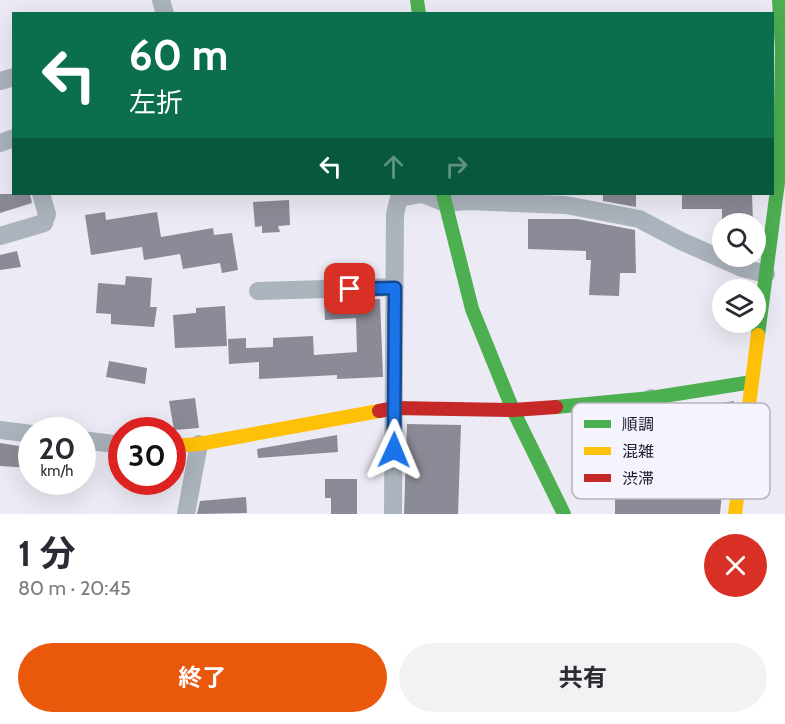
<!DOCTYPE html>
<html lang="ja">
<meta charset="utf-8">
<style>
:root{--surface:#fff;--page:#f2f2f3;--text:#2b2b33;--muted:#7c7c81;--accent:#ea580c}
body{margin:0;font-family:Cabin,"Noto Sans JP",sans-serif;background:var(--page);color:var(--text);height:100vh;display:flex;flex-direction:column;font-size:22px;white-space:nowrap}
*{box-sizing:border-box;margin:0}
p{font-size:20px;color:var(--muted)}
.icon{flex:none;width:33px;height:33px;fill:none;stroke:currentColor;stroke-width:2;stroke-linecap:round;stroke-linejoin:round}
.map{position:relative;height:514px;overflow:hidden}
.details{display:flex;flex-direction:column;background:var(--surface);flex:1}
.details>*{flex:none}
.top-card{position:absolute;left:12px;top:12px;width:762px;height:183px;border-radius:0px;box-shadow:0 6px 24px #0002;background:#0b6e4f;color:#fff;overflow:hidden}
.fabs{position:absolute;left:712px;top:213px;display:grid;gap:12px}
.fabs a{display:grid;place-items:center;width:54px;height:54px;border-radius:50%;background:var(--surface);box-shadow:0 6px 24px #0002;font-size:30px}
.speed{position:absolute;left:18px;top:417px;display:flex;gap:12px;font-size:30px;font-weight:700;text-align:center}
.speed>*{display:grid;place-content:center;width:78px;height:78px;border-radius:50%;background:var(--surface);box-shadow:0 6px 24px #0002;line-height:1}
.speed small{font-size:15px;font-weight:400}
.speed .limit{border:9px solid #d22;background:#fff;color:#111}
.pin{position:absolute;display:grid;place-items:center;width:51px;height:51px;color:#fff;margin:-26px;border-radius:12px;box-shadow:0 3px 9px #0006}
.me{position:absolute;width:66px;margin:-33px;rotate:1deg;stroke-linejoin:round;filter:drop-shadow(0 0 4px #0008)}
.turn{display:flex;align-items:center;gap:21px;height:126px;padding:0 18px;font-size:27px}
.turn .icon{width:78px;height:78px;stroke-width:2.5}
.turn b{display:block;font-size:42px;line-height:51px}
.lanes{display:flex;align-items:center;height:57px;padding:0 18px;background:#0003;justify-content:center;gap:30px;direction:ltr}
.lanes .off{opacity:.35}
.round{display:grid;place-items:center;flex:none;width:63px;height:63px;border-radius:32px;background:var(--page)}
.head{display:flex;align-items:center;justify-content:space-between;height:102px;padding:0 18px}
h1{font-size:36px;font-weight:700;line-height:45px}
.cta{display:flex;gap:12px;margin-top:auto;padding:12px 18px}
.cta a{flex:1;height:69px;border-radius:36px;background:var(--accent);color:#fff;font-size:24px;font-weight:700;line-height:69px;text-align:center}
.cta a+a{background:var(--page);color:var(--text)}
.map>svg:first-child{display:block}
.building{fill:#8b8b97}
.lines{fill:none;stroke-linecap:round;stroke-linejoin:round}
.street{stroke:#abb3bc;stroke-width:18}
.fast{stroke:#4caf50;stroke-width:14}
.slow{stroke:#ffc107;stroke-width:14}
.jam{stroke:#c62828;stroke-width:14}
.route-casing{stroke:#114b97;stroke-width:15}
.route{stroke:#1a73e8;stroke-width:10}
.key{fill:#f5f4fe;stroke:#b4b3bf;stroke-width:1.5}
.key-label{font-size:16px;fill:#1d1a2c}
</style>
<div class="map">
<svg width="785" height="514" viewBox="0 0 785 514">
<rect width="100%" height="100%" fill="#eceaf4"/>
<path class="building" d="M0,194h30l2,9 -32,10z
M603,194h33v13l-33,-6z
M682,194h70l1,29 -31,1v-15h-40z
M289,200l1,25 -12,1 2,6 -18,1v-7l-7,1 -2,-25z
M105,212l1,8 51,-8 4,25 52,-9 1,7 18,-2 6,37 -16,3 -2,-10 -37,6 -3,-15 -36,6 -2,-13 -51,8 -6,-40z
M528,219h49l58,11 1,43h-16l-1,23 -30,-1 2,-35h-5v-9l-58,-2z
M17,251l4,16 -21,3v-15z
M126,276l26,2 -2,29h7l-3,20 -43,-3v-10l-15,-1 2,-30 27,2z
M380,299l3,78 -46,2v-4l-78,4v-17l-30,2 -1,-25 18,-1v10l27,-1v-9l40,-2 1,19 43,-3 -1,-34 -31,2 -1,-20z
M225,306l2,40 -52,2 -2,-33 23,-2v-5z
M109,361l38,7 -2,16 -39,-7z
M195,398l4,30 -25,2 -5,-29z
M734,401l-4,26 -36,3v8l-32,1v-27z
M640,415v26h-3l2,54 83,-2 -2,21h-105v-29h-3l-1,-30h2l-3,-37z
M407,424l54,1 -3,89h-54z
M337,435l1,17 -80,6 -1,-9z
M0,443l32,5v20l-32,-2z
M325,479h32v35h-26v-16h-6z
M246,497l1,16 -50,1 3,-13z"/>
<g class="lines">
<path class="street" d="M161,0l4,14
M0,81l14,-4
M0,143l14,-5
M423,194l22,9 23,-2 98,4 73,14 42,22 61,27 24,6
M0,236l44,-13 3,-9 -6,-20
M258,291l137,-4
M651,398v79l89,-4
M0,430l32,4
M82,440l40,5
M186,514l13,-70
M393,514l2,-300 4,-16 22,-4"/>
<path class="fast" d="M417,0l2,14
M443,194l29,115 41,101 51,104
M758,335l22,-168 2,-119 -3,-48
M556,407l95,-9 101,-16"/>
<path class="slow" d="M172,446l27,-2 180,-33
M735,514l23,-179"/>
<path class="jam" d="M379,411l16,-3 118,2 43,-3"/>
</g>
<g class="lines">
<defs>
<path id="route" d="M350,289l45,-1 -1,162"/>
</defs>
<use href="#route" class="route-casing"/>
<use href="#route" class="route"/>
</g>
<rect x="572" y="403" width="198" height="96" rx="9" class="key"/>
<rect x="584" y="420" width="27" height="8" fill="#4caf50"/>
<rect x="584" y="447" width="27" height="8" fill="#ffc107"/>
<rect x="584" y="474" width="27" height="8" fill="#c62828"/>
<g class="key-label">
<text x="622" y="430">順調</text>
<text x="622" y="457">混雑</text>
<text x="622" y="484">渋滞</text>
</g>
</svg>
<div class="fabs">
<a><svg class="icon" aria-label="search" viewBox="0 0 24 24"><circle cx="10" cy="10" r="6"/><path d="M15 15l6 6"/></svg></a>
<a><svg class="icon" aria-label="layers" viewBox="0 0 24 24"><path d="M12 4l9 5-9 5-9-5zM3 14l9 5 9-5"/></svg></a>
</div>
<div class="speed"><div>20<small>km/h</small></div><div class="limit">30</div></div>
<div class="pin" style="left:350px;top:289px;background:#d93025"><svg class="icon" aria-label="arrive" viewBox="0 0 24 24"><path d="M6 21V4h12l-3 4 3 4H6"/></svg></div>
<svg class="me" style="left:394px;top:450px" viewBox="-20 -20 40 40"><path d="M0-17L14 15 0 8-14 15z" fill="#1a73e8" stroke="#fff" stroke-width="4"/></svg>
<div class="top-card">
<div class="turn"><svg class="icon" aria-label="left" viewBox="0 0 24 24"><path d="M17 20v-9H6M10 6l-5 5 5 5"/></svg><div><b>60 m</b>左折</div></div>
<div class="lanes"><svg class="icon" aria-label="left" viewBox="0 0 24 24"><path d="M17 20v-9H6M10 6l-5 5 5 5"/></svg><svg class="icon off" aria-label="ahead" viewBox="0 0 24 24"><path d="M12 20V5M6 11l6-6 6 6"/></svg><svg class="icon off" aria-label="right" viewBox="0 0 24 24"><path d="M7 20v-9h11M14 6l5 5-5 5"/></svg></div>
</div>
</div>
<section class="details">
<div class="head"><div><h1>1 分</h1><p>80 m · 20:45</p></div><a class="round" style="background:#d93025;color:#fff"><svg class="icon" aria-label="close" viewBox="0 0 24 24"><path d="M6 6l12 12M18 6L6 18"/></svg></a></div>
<div class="cta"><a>終了</a><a>共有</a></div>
</section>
